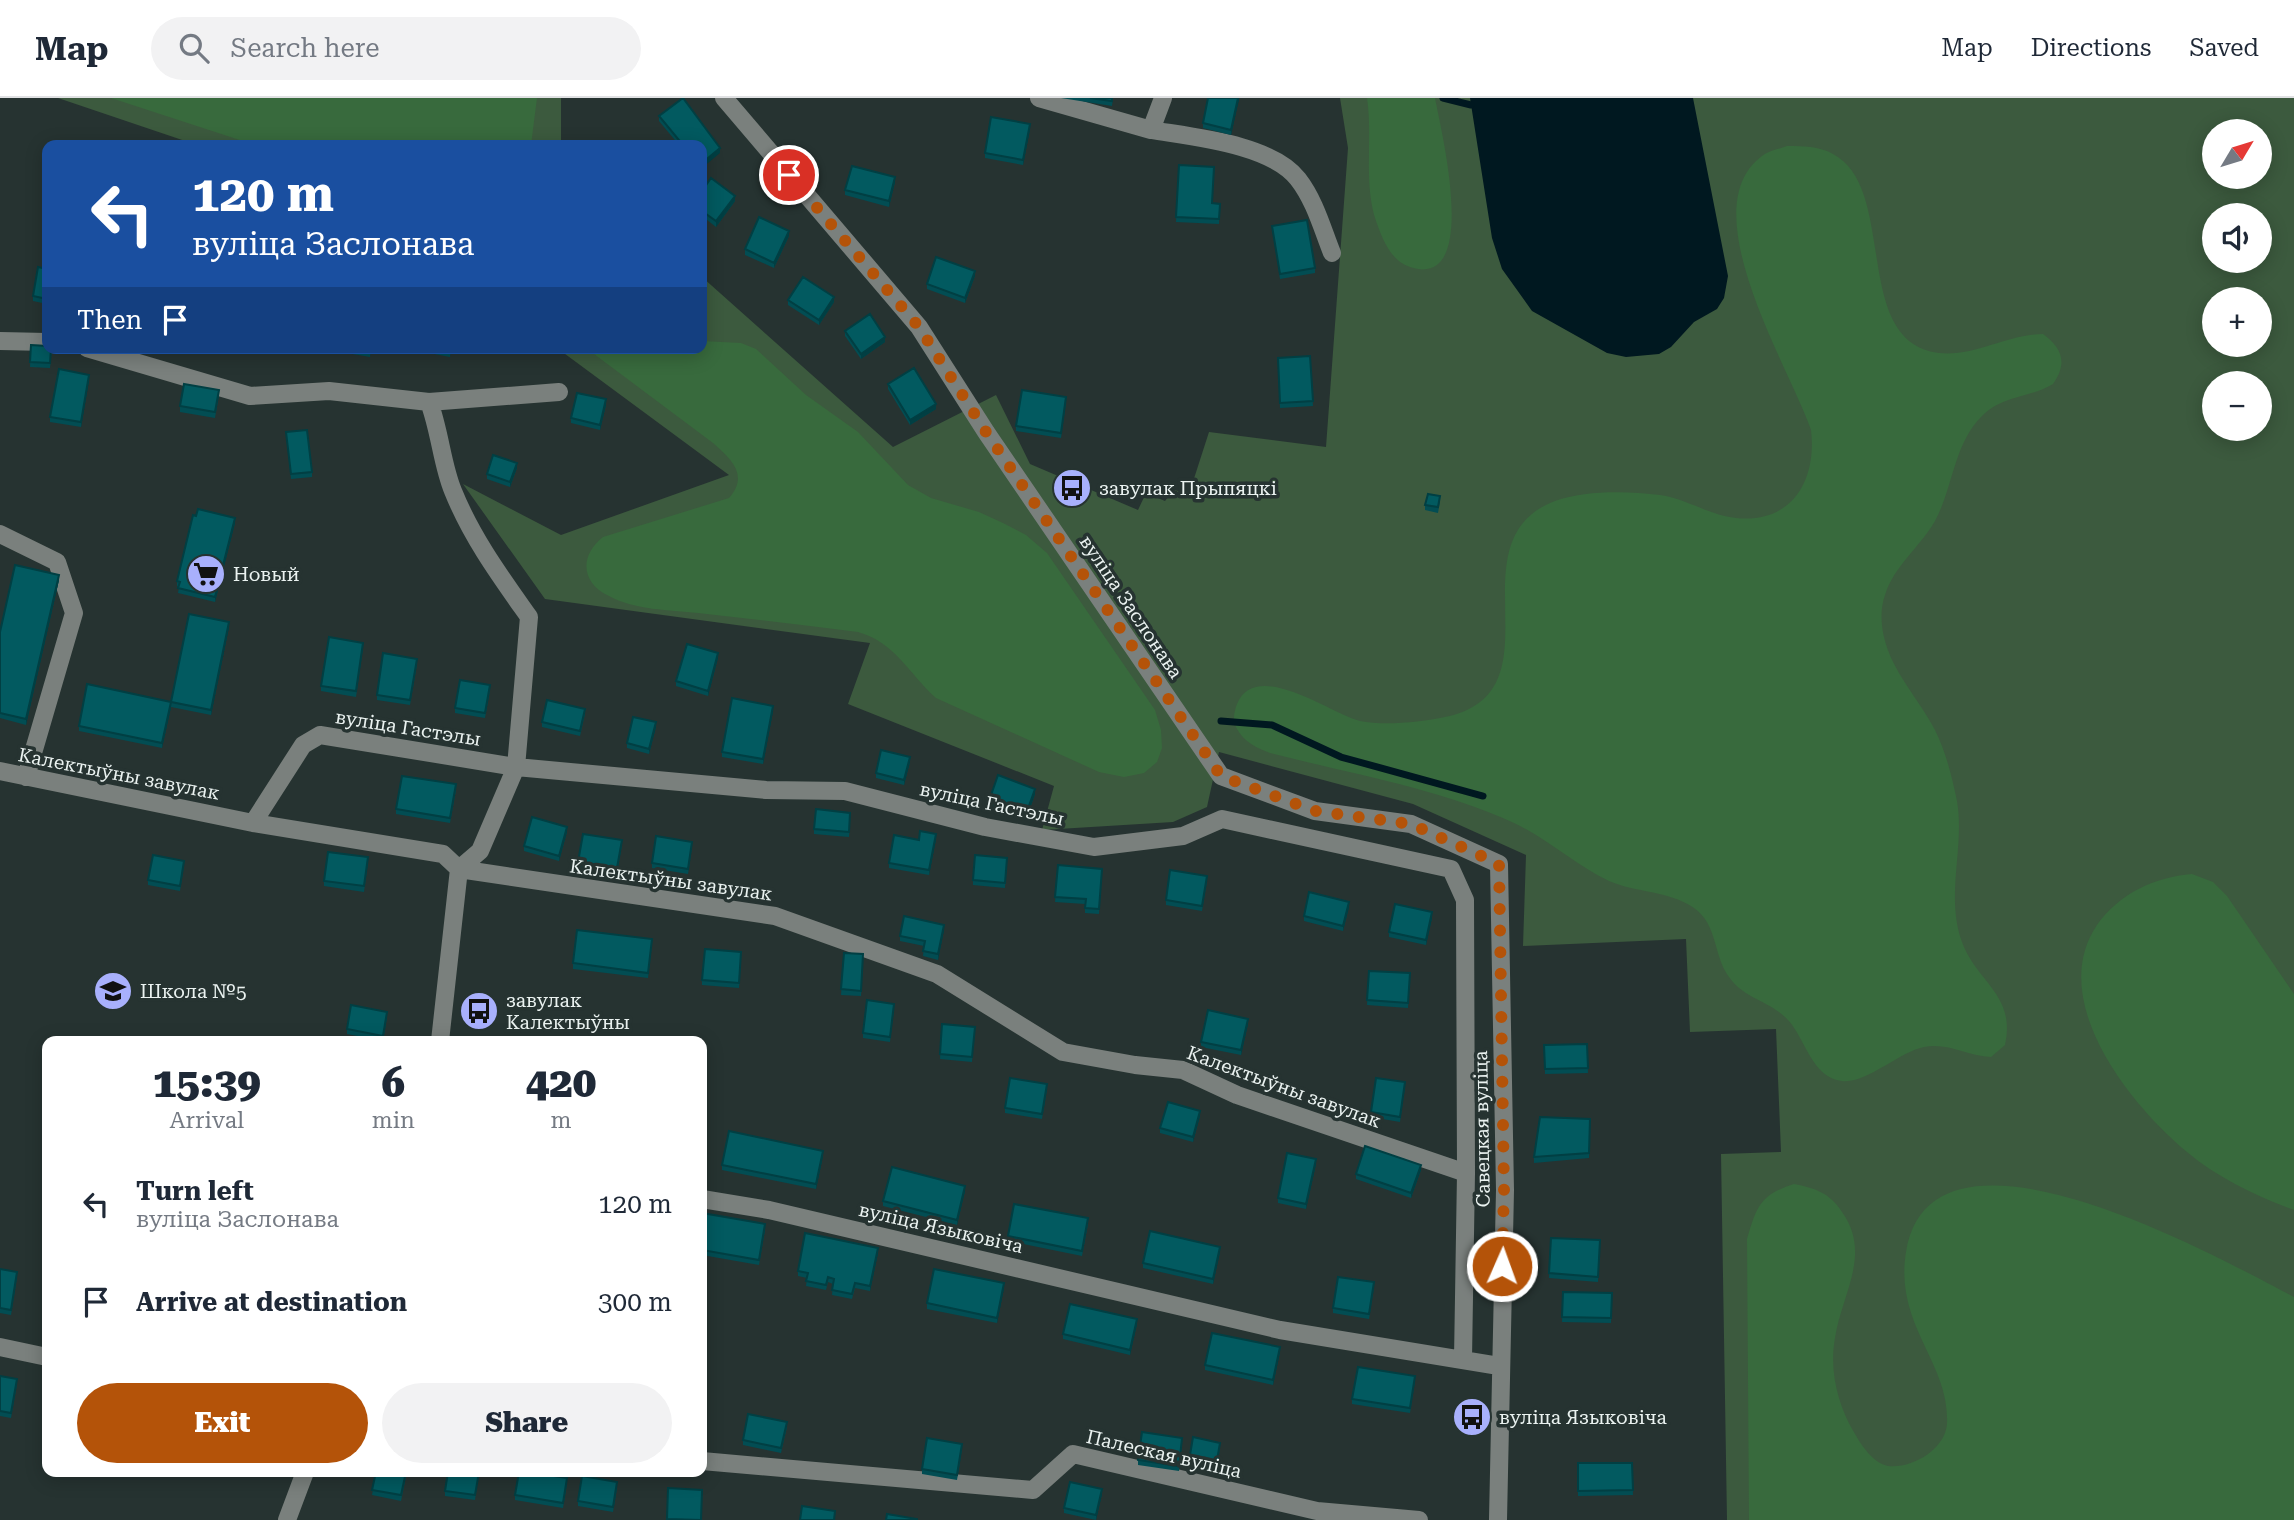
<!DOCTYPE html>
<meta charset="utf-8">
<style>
:root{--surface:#fff;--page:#f2f2f3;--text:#1f2937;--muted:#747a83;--line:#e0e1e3;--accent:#b45309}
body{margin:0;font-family:"Roboto Serif",serif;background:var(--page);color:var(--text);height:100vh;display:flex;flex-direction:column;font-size:26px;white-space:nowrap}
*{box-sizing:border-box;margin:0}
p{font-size:23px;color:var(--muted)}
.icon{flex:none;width:38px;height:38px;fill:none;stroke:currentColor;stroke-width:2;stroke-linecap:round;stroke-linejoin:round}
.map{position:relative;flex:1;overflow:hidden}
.panel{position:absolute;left:42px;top:938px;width:665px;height:441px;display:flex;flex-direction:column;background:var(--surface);border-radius:14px;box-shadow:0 4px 18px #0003}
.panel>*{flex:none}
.guide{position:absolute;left:42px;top:42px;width:665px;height:214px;border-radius:14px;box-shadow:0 4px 18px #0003;background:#1a4fa0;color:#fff;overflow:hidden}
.needle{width:46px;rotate:52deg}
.tools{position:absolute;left:2202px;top:21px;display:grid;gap:14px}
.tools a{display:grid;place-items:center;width:70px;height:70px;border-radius:50%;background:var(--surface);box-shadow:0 4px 18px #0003;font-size:35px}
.pin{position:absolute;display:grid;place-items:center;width:60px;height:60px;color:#fff;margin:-30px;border:4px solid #fff;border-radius:50%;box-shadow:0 2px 7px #0007}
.me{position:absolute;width:77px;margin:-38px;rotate:2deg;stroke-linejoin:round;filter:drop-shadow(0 0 5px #0008)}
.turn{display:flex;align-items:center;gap:24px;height:147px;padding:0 35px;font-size:32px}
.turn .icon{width:91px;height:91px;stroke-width:2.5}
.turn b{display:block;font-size:49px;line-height:60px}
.then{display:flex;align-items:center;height:66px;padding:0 35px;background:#0003;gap:14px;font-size:26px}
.eta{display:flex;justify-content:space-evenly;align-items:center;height:119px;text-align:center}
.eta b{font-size:42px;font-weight:800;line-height:49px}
.action{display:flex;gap:14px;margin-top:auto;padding:14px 35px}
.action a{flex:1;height:80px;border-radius:42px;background:var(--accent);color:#fff;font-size:28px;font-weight:800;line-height:80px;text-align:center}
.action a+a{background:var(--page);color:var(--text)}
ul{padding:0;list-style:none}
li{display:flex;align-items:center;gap:21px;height:98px;padding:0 35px}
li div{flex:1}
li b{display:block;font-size:26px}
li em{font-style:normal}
header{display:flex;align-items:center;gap:42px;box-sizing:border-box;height:98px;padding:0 35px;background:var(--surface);border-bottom:2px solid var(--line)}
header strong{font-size:33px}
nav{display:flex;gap:38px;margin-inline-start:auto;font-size:24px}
.search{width:490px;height:63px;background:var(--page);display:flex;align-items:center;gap:18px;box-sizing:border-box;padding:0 24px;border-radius:38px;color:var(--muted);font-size:26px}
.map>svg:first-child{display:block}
.green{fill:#3c5a3e;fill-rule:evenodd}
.forest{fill:#386a3d}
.water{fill:#001820}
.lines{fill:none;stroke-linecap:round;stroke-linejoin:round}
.stream{stroke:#001820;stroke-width:7}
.minor{stroke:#7a807d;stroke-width:18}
.wall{fill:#024d53}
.shaded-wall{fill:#013f43}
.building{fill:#025a60;stroke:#013f43;stroke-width:2}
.route{stroke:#b45309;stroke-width:12;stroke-dasharray:0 21.6}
.labels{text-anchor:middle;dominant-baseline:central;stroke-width:7;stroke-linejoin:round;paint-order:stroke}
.poi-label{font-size:19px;fill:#eaf2f0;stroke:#263331;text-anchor:start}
.street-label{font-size:19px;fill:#eaf2f0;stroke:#263331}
</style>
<header>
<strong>Map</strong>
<div class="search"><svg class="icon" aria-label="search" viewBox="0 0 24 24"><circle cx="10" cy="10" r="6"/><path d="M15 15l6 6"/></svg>Search here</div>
<nav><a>Map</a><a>Directions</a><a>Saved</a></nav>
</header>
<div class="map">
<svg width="2294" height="1422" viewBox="0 0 2294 1422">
<rect width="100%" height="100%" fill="#263331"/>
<path class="green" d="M58,0h503v47h-364z
M1340,0h954v1422h-567l-6,-366 60,-2 -5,-123 -86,3 -4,-93 -163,7 3,-91 -113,-51 -194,-52 -12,55 -34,15 -131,8 12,-44 -206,-82 22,-61 -325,-44 -82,-115 98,51 168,-60 -172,-127h145v-71l191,170 103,-52 34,69 108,46 8,-17 19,8 9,-11 15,4 20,-62 117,15 22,-299zM2214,33h45v46h-45zM2214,117h45v46h-45zM2214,201h45v46h-45zM2214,285h45v46h-45z"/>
<path class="forest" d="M111,0h426l-6,47h-276z
M1367,0h68c5,28 47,193 -25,169 -20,-7 -27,-27 -34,-46 -13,-38 -3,-84 -9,-123z
M1787,48c16,0 32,0 46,8 66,35 17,188 106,199 35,4 69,-19 104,-19 19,14 25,29 10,50 -23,14 -50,11 -71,32 -28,27 -29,72 -47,105 -15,26 -41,45 -50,74 -5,14 -4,29 -1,42 8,35 35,62 51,93 11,22 17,47 22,71 8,47 -12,94 5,141 15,41 54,52 43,103l-14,12c-23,-1 -44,-15 -67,-10 -25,5 -58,37 -82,34 -30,-3 -37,-43 -54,-61 -17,-19 -44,-21 -59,-43 -16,-22 -11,-52 -35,-69 -26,-18 -58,-15 -85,-27 -34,-16 -61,-42 -95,-58 -76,-35 -163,-49 -244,-70 -13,-5 -26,-11 -33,-24 -5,-8 -3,-17 0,-25 19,-46 94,10 123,17 24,5 61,1 85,-4 120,-25 4,-176 110,-216 30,-11 73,-10 105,-6 27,4 49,20 76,23 56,6 81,-38 75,-88 -21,-62 -121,-221 -49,-274 6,-5 17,-7 25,-10z
M702,243l39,2 15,6 50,46 52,37 50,53 23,13 48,14 24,11 23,12 21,18 108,157 6,20 1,18 -5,14 -13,11 -20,4 -25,-5 -163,-74c-27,-24 -41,-56 -78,-66 -53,-7 -107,-13 -160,-19 -29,-3 -63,-3 -89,-17 -29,-14 -29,-41 -6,-59l126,-39c20,-23 3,-38 -16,-55l-127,-95h116z
M2192,776l21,8 14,14 67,98v216c-38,-14 -76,-32 -107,-58 -57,-47 -141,-152 -90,-227 22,-31 57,-48 95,-51z
M1794,1086c21,4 36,9 48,28 30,42 0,81 -7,126 -6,33 3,68 20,96 7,12 18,29 33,32 23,3 57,-16 59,-42 3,-62 -53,-98 -41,-172 25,-157 317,8 388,45v223h-545l-2,-281c10,-33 13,-44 47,-55z"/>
<path class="water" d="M1470,0h223l35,178 -4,22 -7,11 -23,13 -23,25 -12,7 -33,3 -19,-4 -75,-42 -30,-42 -10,-31z"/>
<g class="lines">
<path class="stream" d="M1443,0l28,7
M1221,623l51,4 69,32 142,39"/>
<path class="minor" d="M724,0l195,229 67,105 235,344 94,35 96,13 88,40 6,326 -7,330
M1039,0l112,32 12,-32
M1151,32c41,7 120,14 147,49 17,22 24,49 34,74
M0,243l47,1
M87,250l163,48 79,-5 100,11 130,-10
M429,304c11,29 13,63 24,89 19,47 47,85 76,126l-13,150 -36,84 -21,18
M0,436l57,28 17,51 -48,164
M0,673l253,52 190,31 16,15 316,47 162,58 126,78 72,13 48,5 54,25 229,78
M253,725l50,-78 17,-10 196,32 250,23 79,1 140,36 109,20 89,-11 39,-17 229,50 14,31 1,273 -3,186
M440,943l19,-172
M702,1101l67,11 511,120 219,36
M0,1249l47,10
M702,1363l331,29 40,-36 244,57 102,9
M287,1422l18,-48"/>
</g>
<path class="wall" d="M1061,0h52l-1,8z
M1239,0l-8,37 -28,-7v-5z
M659,18l61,37 -18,-8h-23l-20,-24z
M1030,31l-7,36 -38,-7v-5z
M1179,67l34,38 7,1 -1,20 -43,-2z
M895,84l-6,25 -44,-12v-5z
M702,93l33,10 -19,26 -14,-11z
M1272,128l43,42v5l-35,6z
M789,138l-15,32 -29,-13v-6z
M47,171v35l-14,-3v-5z
M975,178l-10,27 -38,-14v-5z
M788,202l46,2 -15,23 -31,-20z
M845,233l40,11 -24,17 -16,-23z
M31,247l21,3 -2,20 -20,-1z
M341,250h30l-1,9 -29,-5z
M424,250h27l-1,9 -26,-5z
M1310,258l3,50 -33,2 -2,-50z
M89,282l-8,47 -31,-5v-5z
M888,286l48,25 -26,16 -22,-36z
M219,297l-4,23 -35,-6v-6z
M1066,304l-5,36 -45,-7v-5z
M606,307l-6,25 -29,-7v-5z
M286,334l26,40v5l-21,2z
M517,370l-7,19 -23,-8v-5z
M1440,403l-2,12 -13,-3v-5z
M196,418l39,7 -20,79 -37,-9 1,-6 -2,-1v-5z
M59,482l-33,145 -26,-7v-86z
M229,529l-18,88 -40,-8 -9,41 -83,-17v-5l92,-24z
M363,550l-7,49 -35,-6v-5z
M718,560l-10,38 -32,-10v-5z
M417,566l-7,41 -33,-5v-5z
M490,592l-5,28 -30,-5v-5z
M773,613l-10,53 -41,-7v-5z
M585,616l-5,22 -38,-9v-5z
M656,629l-7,27 -22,-6v-5z
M910,664l-6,23 -28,-7v-5z
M456,692l-6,33 -54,-9v-5z
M1035,696l-9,26 -37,-14v-5z
M850,720l-1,19 -35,-3v-5z
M567,734l-8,29 -35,-10v-5z
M936,741l-7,36 -40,-7v-5l30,-23z
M622,747l-5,28 -39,-6v-5z
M692,749l-4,27 -36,-6v-5z
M1007,760l-2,30 -32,-3v-5z
M368,764l-4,30 -40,-6v-5z
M1058,767l44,4 -3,45 -14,-1v-9l-30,-2z
M184,768l-4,25 -32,-6v-5z
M1207,783l-5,30 -36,-6v-5z
M1349,809l-6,24 -39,-10v-5z
M1432,820l-6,27 -37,-8v-5z
M944,832l-6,30 -15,-4 1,-10 -24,-5v-5z
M652,846l-4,34 -75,-9v-6z
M844,855l19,7 -2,36 -20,-1z
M741,860l-2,30 -37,-3v-5z
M1369,873l41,2 -2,35 -41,-3z
M894,911l-4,33 -27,-4v-5z
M387,919l-4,24 -36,-7v-5z
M942,926l33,3 -3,35 -32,-3z
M1248,926l-7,31 -40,-8v-5z
M1587,946l1,29 -43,1 -1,-29z
M1405,989l-5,35 -29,-5v-5z
M1047,991l-5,30 -37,-6v-5z
M1200,1018l-7,26 -33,-9v-5z
M1590,1021l-1,39 -55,5v-6z
M823,1058l-7,33 -94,-19v-5z
M1316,1066l-10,45 -28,-6v-5z
M1421,1072l-10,28 -55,-19v-5z
M965,1093l-8,34 -74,-19v-5z
M702,1115l63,17 -6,35 -57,-10z
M1088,1126l-6,32 -74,-15v-5z
M1551,1140l49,2 -2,42 -49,-4z
M1220,1154l-7,32 -70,-16v-5z
M878,1155l-8,38 -15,-3 -3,11 -20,-4 1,-11 -5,-2 -2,8 -20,-4 1,-8 -9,-2v-5z
M0,1171l17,8 -6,38 -11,-2z
M1374,1189l-5,32 -36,-6v-5z
M1004,1190l-7,35 -70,-14v-6z
M1563,1194l49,1 -1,30 -49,-1z
M1137,1226l-7,31 -67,-16v-5z
M1280,1254l-7,33 -68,-15v-5z
M0,1278l17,8 -6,34 -11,-2z
M1415,1283l-5,32 -58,-9v-5z
M787,1329l-6,26 -38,-8v-5z
M1182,1345l-3,28 -41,-6v-5z
M1220,1350l-4,24 -27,-6v-5z
M962,1351l-5,31 -35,-6v-5z
M1578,1365h54l1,32 -55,1z
M241,1374h19l-1,4z
M376,1374h31l-6,29 -29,-6z
M479,1374l-4,28 -30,-4v-5z
M567,1385l-4,25 -48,-8v-5z
M617,1390l-4,24 -35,-6v-5z
M1102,1396l-6,26 -32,-7v-5z"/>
<path class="shaded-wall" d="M1238,0l1,2 -8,35v-5z
M1030,26v5l-7,36v-5z
M720,50v5l-18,15v-5z
M895,79v5l-6,25v-6z
M735,98v5l-19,26v-6z
M789,133v5l-15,32v-5z
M975,173v5l-10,27v-5z
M834,199v5l-15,23v-5z
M885,239v5l-24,17v-5z
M89,277v5l-8,47v-5z
M606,301v6l-6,25v-5z
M936,306v5l-26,16v-5z
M517,365v5l-7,19v-5z
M235,420v5l-20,79v-5z
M59,477v5l-33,145v-6z
M229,524v5l-18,88v-5z
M718,555v5l-10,38v-5z
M171,604v5l-9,41v-5z
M773,608v5l-10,53v-5z
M656,624v5l-7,27v-5z
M910,659v5l-6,23v-5z
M1035,691v5l-9,26v-6z
M567,729v5l-8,29v-5z
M936,736v5l-7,36v-5z
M1349,804v5l-6,24v-5z
M1432,814v6l-6,27v-5z
M944,827v5l-6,30v-6z
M1248,921v5l-7,31v-5z
M1200,1013v5l-7,26v-5z
M823,1053v5l-7,33v-5z
M1316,1061v5l-10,45v-5z
M1421,1067v5l-10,28v-5z
M965,1088v5l-8,34v-5z
M1220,1149v5l-7,32v-5z
M878,1150v5l-8,38v-5z
M1004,1185v5l-7,35v-5z
M1137,1221v5l-7,31v-5z
M1280,1249v5l-7,33v-5z
M1102,1391v5l-6,26v-5z"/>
<path class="building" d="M683,0l37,50 -18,15v-18h-19l-24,-29z
M1090,0h22v3z
M1208,0h30l-7,32 -28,-7z
M991,19l39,7 -7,36 -38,-7z
M1179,67l35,2 -2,36 8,1 -1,15 -43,-2z
M852,68l43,11 -6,24 -44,-11z
M711,80l24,18 -19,25 -14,-10v-20z
M759,119l30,14 -15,32 -29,-14z
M1307,122l8,48 -35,6 -8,-48z
M936,159l39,14 -10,27 -38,-14z
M38,169l9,2v30l-14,-3z
M803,179l31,20 -15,23 -31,-20z
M870,216l15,23 -24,17 -16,-23z
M31,247l16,1v2h4l-1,15 -20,-1z
M349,250h21v4z
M432,250h18v3z
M1310,258l3,45 -33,2 -2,-45z
M914,270l22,36 -26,16 -22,-36z
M59,271l30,6 -8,47 -31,-5z
M184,286l35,6 -4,22 -35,-6z
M1022,292l44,7 -5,36 -45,-7z
M577,295l29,6 -6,26 -29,-7z
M307,332l5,42 -21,2 -5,-42z
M493,357l24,8 -7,19 -23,-8z
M1428,396l12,2 -2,11 -13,-2z
M198,411l37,9 -20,79 -37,-9 2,-6 -3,-1 16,-66 3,1z
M15,467l44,10 -33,144 -26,-6v-81z
M189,516l40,8 -18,88 -40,-8 -9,41 -83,-17 8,-42 84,18z
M329,539l34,6 -7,48 -35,-5z
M687,546l31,9 -10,38 -32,-10z
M383,555l34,6 -7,41 -33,-5z
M460,582l30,5 -5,28 -30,-5z
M732,600l41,8 -10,53 -41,-7z
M547,602l38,9 -5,22 -38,-9z
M633,619l23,5 -7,27 -22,-6z
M881,652l29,7 -6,23 -28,-7z
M998,677l37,14 -9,25 -37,-13z
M402,678l54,8 -6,34 -54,-9z
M816,711l34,4 -1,19 -35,-3z
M532,719l35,10 -8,29 -35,-10z
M920,733l16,3 -7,36 -40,-7 5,-28 25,5z
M583,736l39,6 -5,28 -39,-6z
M656,738l36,6 -4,27 -36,-6z
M328,754l40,5 -4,29 -40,-5z
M153,757l31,6 -4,25 -32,-6z
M975,757l32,3 -2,25 -32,-3z
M1058,767l44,4 -3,40 -14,-1 1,-9 -31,-2z
M1170,772l37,6 -5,30 -36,-6z
M1309,794l40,10 -6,24 -39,-10z
M1395,806l37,8 -6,28 -37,-8z
M904,818l40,9 -6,29 -15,-3 2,-10 -25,-5z
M577,832l75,9 -4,34 -75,-10z
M705,851l36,3 -2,31 -37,-3z
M844,855l19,1 -2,37 -20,-2z
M1369,873l41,2 -2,30 -41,-3z
M867,902l27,4 -4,33 -27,-4z
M351,907l36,7 -4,24 -36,-7z
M1208,912l40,9 -7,31 -40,-8z
M942,926l33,3 -3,30 -32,-3z
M1587,946l1,24 -43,1 -1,-24z
M1010,980l37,6 -5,30 -37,-6z
M1376,980l29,4 -5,35 -29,-5z
M1168,1004l32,9 -7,26 -33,-9z
M1540,1019l50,2 -1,34 -55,4z
M729,1033l94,20 -7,33 -94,-19z
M1365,1048l56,19 -10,28 -55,-19z
M1287,1055l29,6 -10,45 -28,-6z
M892,1069l73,19 -8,34 -74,-19z
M1014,1106l74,14 -6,33 -74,-15z
M702,1115l63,11 -6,36 -57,-10z
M1150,1133l70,16 -7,32 -70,-16z
M805,1135l73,15 -8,38 -15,-3 -3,11 -20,-4 2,-11 -6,-2 -2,8 -20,-4 2,-8 -10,-2z
M1551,1140l49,2 -2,37 -49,-4z
M0,1171l17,3 -6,38 -11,-2z
M934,1171l70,14 -7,35 -70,-15z
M1338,1179l36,5 -5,32 -36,-6z
M1563,1194l49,1 -1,25 -49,-1z
M1070,1206l67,15 -7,31 -67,-16z
M1212,1235l68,14 -7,33 -68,-15z
M1358,1269l57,9 -5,32 -58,-9z
M0,1278l17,3 -6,34 -11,-2z
M748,1316l39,8 -6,26 -38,-8z
M1142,1334l40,6 -3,28 -41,-6z
M1193,1339l27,6 -4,23 -27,-5z
M927,1340l35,6 -5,31 -35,-6z
M1578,1365h54l1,27 -55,1z
M376,1374h30l-5,23 -29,-5z
M448,1374h31l-4,23 -30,-4z
M519,1374h8l40,6 -4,25 -48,-8z
M582,1378l35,6 -4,25 -35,-6z
M1070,1384l32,7 -6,26 -32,-7z
M668,1390l34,2 -1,30 -34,-1z
M802,1408l33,5 -1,9h-34z
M887,1416l30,5v1h-31z"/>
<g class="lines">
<path class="route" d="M789,77l130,152 67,105 235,344 94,35 96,13 88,40 5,326 -2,76"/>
</g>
<defs>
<symbol id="bus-disc" viewBox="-11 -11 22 22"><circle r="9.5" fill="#a8b0fc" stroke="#263331"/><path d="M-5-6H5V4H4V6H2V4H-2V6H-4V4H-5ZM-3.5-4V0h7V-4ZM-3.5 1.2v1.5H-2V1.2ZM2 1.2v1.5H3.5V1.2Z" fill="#111"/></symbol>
<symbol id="supermarket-disc" viewBox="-11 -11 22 22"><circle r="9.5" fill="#a8b0fc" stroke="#263331"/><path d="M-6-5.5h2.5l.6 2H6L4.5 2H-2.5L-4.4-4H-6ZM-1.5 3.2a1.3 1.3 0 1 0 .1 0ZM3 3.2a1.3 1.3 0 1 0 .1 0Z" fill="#111"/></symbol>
<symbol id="school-disc" viewBox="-11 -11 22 22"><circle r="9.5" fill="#a8b0fc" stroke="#263331"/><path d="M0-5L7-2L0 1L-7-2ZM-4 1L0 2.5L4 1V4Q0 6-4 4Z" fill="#111"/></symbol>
</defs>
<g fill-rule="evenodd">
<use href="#bus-disc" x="1050" y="368" width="44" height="44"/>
<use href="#supermarket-disc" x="184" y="454" width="44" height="44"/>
<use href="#school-disc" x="91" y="871" width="44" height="44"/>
<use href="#bus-disc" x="457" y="891" width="44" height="44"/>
<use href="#bus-disc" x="1450" y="1297" width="44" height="44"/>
</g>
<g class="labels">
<g class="poi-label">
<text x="1099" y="390">завулак Прыпяцкі</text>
<text x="233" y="476">Новый</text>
<text x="140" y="893">Школа №5</text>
<text x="506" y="902">завулак<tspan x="506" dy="22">Калектыўны</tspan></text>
<text x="1499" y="1319">вуліца Языковіча</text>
</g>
<g class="street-label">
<text transform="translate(1131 509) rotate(56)">вуліца Заслонава</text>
<text transform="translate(408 630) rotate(9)">вуліца Гастэлы</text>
<text transform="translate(119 676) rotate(11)">Калектыўны завулак</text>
<text transform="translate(992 706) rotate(12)">вуліца Гастэлы</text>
<text transform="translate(671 782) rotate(8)">Калектыўны завулак</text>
<text transform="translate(1284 989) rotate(20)">Калектыўны завулак</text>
<text transform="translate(1482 1031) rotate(-91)">Савецкая вуліца</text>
<text transform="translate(941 1130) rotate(13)">вуліца Языковіча</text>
<text transform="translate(1164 1356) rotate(13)">Палеская вуліца</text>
</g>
</g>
</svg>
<div class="tools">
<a><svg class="needle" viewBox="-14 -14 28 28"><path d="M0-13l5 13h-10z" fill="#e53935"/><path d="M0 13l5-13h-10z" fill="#747a83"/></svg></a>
<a><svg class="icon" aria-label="sound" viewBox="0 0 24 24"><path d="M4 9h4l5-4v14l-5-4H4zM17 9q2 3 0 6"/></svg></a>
<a>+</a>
<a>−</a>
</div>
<div class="pin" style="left:789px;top:77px;background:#d93025"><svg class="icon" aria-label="arrive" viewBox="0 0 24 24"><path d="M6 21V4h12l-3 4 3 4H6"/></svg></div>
<svg class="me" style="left:1502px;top:1168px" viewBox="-20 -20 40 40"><circle r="17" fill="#b45309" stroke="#fff" stroke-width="3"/><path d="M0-11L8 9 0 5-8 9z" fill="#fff"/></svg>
<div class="guide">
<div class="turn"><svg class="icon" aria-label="left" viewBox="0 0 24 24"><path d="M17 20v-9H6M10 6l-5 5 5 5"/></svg><div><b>120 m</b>вуліца Заслонава</div></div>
<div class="then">Then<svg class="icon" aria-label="arrive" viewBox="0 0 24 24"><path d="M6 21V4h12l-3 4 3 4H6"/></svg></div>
</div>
<section class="panel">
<div class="eta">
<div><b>15:39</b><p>Arrival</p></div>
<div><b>6</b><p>min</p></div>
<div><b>420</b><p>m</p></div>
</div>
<ul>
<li><svg class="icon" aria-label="left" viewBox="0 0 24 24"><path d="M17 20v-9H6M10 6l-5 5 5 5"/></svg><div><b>Turn left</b><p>вуліца Заслонава</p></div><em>120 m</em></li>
<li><svg class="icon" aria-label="arrive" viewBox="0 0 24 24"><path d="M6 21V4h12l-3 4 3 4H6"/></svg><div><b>Arrive at destination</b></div><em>300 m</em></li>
</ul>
<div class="action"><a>Exit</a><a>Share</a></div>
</section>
</div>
